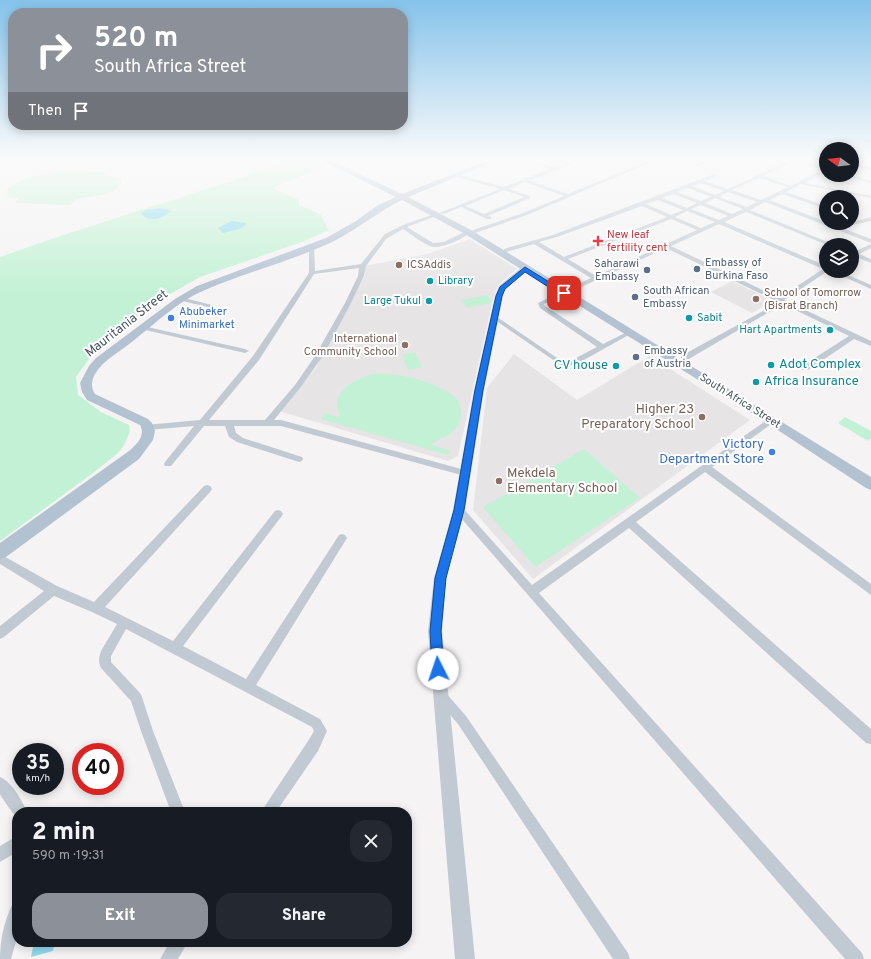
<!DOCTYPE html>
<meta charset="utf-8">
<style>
:root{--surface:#171b24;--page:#242831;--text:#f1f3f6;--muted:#9ea1a6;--accent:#8c9099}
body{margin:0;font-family:Overpass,sans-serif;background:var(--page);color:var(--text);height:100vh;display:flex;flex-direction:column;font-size:15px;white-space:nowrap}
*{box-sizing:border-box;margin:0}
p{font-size:13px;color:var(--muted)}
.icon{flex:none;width:22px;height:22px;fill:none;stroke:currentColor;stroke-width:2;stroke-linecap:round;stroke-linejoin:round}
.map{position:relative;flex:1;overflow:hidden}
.side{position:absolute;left:12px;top:807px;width:400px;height:140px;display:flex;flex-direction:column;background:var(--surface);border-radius:16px;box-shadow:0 2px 10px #0003}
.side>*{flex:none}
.guide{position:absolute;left:8px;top:8px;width:400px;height:122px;border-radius:16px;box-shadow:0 2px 10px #0003;background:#8c9099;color:#fff;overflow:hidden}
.needle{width:26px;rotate:285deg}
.controls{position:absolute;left:819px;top:142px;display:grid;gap:8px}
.controls a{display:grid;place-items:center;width:40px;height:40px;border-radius:50%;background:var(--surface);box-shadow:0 2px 10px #0003;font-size:20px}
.speed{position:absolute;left:12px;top:743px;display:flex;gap:8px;font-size:20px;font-weight:700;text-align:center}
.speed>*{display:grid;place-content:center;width:52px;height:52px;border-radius:50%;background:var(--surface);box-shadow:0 2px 10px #0003;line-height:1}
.speed small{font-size:10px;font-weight:400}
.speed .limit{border:6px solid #d22;background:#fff;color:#111}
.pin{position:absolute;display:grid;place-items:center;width:34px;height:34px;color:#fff;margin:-17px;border-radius:8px;box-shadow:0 2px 6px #0006}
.me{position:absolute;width:44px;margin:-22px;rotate:356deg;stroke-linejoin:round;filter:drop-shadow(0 0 3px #0008)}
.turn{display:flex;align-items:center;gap:14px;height:84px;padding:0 20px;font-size:18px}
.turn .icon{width:52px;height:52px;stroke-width:2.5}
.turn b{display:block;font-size:28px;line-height:34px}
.then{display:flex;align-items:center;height:38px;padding:0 20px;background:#0003;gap:8px;font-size:15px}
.round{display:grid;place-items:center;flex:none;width:42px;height:42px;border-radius:16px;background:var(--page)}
.overview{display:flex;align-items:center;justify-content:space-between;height:68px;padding:0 20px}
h1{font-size:24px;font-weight:800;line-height:30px}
.button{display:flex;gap:8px;margin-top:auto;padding:8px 20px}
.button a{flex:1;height:46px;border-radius:16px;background:var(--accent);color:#fff;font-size:16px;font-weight:800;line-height:46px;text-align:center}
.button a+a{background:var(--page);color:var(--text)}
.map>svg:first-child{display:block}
.education{fill:#e6e4e5}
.green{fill:#c3f1d5}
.water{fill:#90daee}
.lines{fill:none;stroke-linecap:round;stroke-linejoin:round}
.minor{fill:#c1cad2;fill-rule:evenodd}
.tertiary{fill:#c1cad2;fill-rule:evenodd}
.primary{fill:#b3c2d1;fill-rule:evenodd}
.route{fill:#1a73e8;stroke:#114b97}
.health-dot{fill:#e0444e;stroke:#fff;stroke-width:1.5}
.education-dot{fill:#8d6e63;stroke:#fff;stroke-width:1.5}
.service-dot{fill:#5c6f8a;stroke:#fff;stroke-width:1.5}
.culture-dot{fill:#0f9aa8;stroke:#fff;stroke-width:1.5}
.shop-dot{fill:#3f7fe0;stroke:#fff;stroke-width:1.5}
.labels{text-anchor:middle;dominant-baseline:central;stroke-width:4;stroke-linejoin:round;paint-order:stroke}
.far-health-label{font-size:11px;fill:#be3a42;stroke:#fff;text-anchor:start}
.far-service-label{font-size:11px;fill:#4e5e75;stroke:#fff;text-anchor:start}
.far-education-label{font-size:11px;fill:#785e54;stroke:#fff;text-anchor:start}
.far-culture-label{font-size:11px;fill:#0d838f;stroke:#fff;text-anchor:start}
.far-shop-label{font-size:11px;fill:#366cbe;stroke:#fff;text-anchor:start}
.far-street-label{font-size:11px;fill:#4a5661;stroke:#fff}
.street-label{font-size:13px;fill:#4a5661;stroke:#fff}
.culture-label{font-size:13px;fill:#0d838f;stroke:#fff;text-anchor:start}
.education-label{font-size:13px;fill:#785e54;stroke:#fff;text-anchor:end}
.shop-label{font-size:13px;fill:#366cbe;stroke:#fff;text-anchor:end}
</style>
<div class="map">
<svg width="871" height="959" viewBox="0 0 871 959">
<rect width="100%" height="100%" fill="#f5f3f3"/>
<path class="education" d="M470,239l47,30 -19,16 -6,18 -34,153 -10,5 -169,-50 37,-43 49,-92 -1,-10 63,-12z
M732,281l33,16 4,6 -17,10 -41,-21z
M514,354l63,46 73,-44 100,64 -217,159 -60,-69 14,-122z"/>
<path class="green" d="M291,160h23l13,5 -55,23 27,12v5l21,9 9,16 -27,12 -102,35 -30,17 -24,15 -29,23 -23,20 -18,25 2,18 23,17 28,13 1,6 -6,14 -6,8 -25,20 -93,68v-284c96,-35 195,-62 291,-97z
M60,171l49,1 -3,3 15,4 1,3c-8,16 -30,13 -44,17 -3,1 -5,4 -8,6l-56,-2 6,-5 -14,-1 3,-2 -2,-3 1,-3c9,-8 21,-12 33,-14 7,-1 13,0 19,-4z
M487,295l5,8 -25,5 -5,-8z
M415,352l7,15 -14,3 -6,-15z
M378,373c27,2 59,8 80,27 10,27 -7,35 -28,44l21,7 -2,4 -128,-36 4,-6 16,5c-15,-26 16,-41 37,-45z
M845,417l26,14v7l-3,3 -30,-18z
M584,449l56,49 -105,69 -52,-60z"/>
<path class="water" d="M163,208l8,3c-9,8 -20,12 -30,3l5,-4z
M232,221l13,2 1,2 -7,4 -16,4 -5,-5z
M34,942h21l-2,9 -22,6z"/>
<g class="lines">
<path class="minor" d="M526,160h6l22,8 20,-8h6l-51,21 39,13 82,-34h6l-129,55 -52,18 -3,-2 1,-1 50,-17 41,-17 -39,-14 -16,7 21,7v2l-42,18 3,1v2h-4l-26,-12 -17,7 -5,-1 61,-24 -46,-13v-2l50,13 46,-18zM504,190l20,7 -40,17 -19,-8z
M700,160h8v1l-8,5h-4v-2l6,-3z
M790,160h12l24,9v3l-21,11 66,13v2l-70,-14 -15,8 40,14v3l-44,-15 -13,6 102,39v4l-106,-41 -15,8 85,35h-8l-81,-33 -22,10 102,44v5h2l-44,29 87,41v5l-17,-7 -46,31h-6v-4l47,-30 -68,-33 -5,5 -89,52h-6v-4l91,-50 4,-5 -110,-53 -122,56 1,2 58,38 24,-12h4l1,1 -57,32 -13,1 -70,-48 5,-1 66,45 7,-1 27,-14 -57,-39 -2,-5 53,-25 -57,-34 -28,8 -2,-1v-2l49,-14 161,-61 4,1 -13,6 23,8zM796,160l26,10 -31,16 -28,-10zM759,178l29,9 -27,13 -29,-10zM701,183l23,8 -9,4 -23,-9zM688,188l23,9 -10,4 -24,-9zM728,192l29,10 -10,5 -28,-10zM673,194l24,9 -10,5 -25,-10zM715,198l28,11 -11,5 -27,-11zM658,200l25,10 -12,5 -25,-11zM701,205l27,11 -9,4 -28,-11zM642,206l25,11 -103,40 -25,-15 18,-5zM687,211l28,11 -14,6 -26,-11zM671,219l26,11 -101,46 -28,-17zM719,224l104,45 -44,29 -108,-52z
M852,162l19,6v2l-19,-6z
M843,175h7l21,6v2z
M434,214l5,1 -32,12 26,16 11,-1 22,-11 5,1c-8,7 -31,18 -41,14 -10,-4 -19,-12 -27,-17l-17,10 -20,27 -2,10 -13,27 -28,53 -23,32 -26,32h7l184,50 3,1 1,2 -1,2 -3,1 -184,-50h-47l2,7 7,5 59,19 1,2 -1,2 -3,1 -62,-20 -8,-5 -4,-11h-21l-33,40h-6l-1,-2 1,-2 29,-36 -46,4 -3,-1 -1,-2 1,-2 55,-5 53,-64 56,-83v-27l5,1 1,24 46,-7 24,-30 18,-9zM359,268l-1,8 -13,27 -30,53 -20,29 -30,35h-56l50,-60 55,-86z
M871,217v4l-19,4 -3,-2z
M871,244v4l-12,6 12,5v4l-17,-7 -2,1v-6l2,1z
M831,271h8l32,14v4z
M180,297l32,8 7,7 -5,1 -6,-6 -30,-7v-2z
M143,326l102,23 4,2 -4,2 -104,-24v-2z
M771,417l4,3 -1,2 -62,45 159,117v11l-166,-123 -69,50 235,207v15l-5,-1 -237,-215 -90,65 323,360 2,6h-19l-391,-449 2,-3 3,-1 3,1 70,78z
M207,485l3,1 2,3 -2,3 -105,115 68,34 102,-130 3,-1 3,1 2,3 -2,3 -98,129 63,33 93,-144 3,-1 3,1 2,3 -91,147 64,34 7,12 -9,20 -42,61h-15l47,-71 6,-10 -2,-4 -186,-98 -15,27v6l29,31 2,4 11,34 32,81h-14l-30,-81 -10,-30 -30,-33c-3,-6 -2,-11 0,-17l16,-27 -25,-12 -38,-16 -50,41 -4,2v-13l44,-35 -44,-27v-10l57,32 37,16 110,-116z
M442,691l4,2 20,23 162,237 2,6h-17l-155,-235 -20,-23 -2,-4 2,-4z
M0,777c12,5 22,23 27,35h-10v6c-2,-2 -16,-21 -17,-24 0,-5 0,-12 0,-17z
M17,836v16l-17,10v-16z
M17,902v36l-6,21h-11c0,-19 4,-37 12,-54z
M170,942h18l-10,17h-18z"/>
<path class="tertiary" d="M522,267h6l1,2 -24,20 -2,7 -19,94 -19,120 -19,68 -4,53 33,328h-20l-27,-328 6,-53 19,-68 21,-120 21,-94 4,-10z"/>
<path class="primary" d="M321,160h9l72,34 87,-34h9l-90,37 63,33 400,247v13l-5,-2 -99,-65 -302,-189 -63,-34c-25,12 -45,30 -70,42 -40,19 -86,30 -127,48 -27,11 -49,33 -72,51 -12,10 -30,19 -38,33 -4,7 -4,14 0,20l53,25 4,4 3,8 -2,9 -14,19 -133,98 -6,2v-16l129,-92c8,-7 17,-15 11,-26l-53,-25 -5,-8 -2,-9 9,-17 7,-8 79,-59 22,-13 129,-48 30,-17 22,-16 18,-8z"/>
</g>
<linearGradient id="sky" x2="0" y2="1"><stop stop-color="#85c3ea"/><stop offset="0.54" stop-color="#fafafa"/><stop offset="1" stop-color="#fafafa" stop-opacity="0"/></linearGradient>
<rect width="871" height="294" fill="url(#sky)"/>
<path class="route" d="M525,267l42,26 -6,2 -36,-23 -20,17 -3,7 -19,94 -19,120 -18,68 -5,53 3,38 -2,4 -4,2 -4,-2 -2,-4 -2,-38 5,-53 19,-68 21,-120 21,-94 4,-9z"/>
<path class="health-dot" d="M596 235h4v4h4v4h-4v4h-4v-4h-4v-4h4z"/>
<g class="education-dot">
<circle cx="399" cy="265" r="4"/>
<circle cx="756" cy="299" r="4"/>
<circle cx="405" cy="345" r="4"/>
<circle cx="702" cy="417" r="4"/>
<circle cx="499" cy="481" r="4"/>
</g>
<g class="service-dot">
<circle cx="697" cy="269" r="4"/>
<circle cx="647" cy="270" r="4"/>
<circle cx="635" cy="297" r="4"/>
<circle cx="636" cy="357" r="4"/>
</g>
<g class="culture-dot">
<circle cx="430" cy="281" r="4"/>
<circle cx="429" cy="301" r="4"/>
<circle cx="689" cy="318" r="4"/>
<circle cx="830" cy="330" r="4"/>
<circle cx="771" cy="365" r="4"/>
<circle cx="616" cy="366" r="4"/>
<circle cx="756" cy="382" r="4"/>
</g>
<g class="shop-dot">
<circle cx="171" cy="318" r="4"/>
<circle cx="772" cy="452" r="4"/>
</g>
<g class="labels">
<g class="far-health-label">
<text x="607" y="235">New leaf<tspan x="607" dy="13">fertility cent</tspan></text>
</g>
<g class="far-service-label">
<text x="705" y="263">Embassy of<tspan x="705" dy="13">Burkina Faso</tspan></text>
<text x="639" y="264" text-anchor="end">Saharawi<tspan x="639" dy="13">Embassy</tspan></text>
<text x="643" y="291">South African<tspan x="643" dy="13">Embassy</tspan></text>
<text x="644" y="351">Embassy<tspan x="644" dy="13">of Austria</tspan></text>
</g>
<g class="far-education-label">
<text x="407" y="265">ICSAddis</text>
<text x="764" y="293">School of Tomorrow<tspan x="764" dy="13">(Bisrat Branch)</tspan></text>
<text x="397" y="339" text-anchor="end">International<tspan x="397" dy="13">Community School</tspan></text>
</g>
<g class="far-culture-label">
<text x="438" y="281">Library</text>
<text x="421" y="301" text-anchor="end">Large Tukul</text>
<text x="697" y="318">Sabit</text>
<text x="822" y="330" text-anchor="end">Hart Apartments</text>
</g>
<g class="far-shop-label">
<text x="179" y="312">Abubeker<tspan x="179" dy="13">Minimarket</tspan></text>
</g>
<g class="far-street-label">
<text transform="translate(740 401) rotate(32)">South Africa Street</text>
</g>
<g class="street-label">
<text transform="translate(127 324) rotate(-38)">Mauritania Street</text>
</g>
<g class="culture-label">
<text x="779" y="365">Adot Complex</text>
<text x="608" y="366" text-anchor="end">CV house</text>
<text x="764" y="382">Africa Insurance</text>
</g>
<g class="education-label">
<text x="694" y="410">Higher 23<tspan x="694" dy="15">Preparatory School</tspan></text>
<text x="507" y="474" text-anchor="start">Mekdela<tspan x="507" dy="15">Elementary School</tspan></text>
</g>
<g class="shop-label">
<text x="764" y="445">Victory<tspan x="764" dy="15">Department Store</tspan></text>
</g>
</g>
</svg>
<div class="controls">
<a><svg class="needle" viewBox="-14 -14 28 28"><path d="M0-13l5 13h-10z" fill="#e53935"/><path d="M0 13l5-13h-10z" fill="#9ea1a6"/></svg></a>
<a><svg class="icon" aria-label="search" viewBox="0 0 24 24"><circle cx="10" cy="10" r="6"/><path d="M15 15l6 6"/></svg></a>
<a><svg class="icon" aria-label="layers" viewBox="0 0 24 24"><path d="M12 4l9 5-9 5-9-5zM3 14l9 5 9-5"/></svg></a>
</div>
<div class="speed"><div>35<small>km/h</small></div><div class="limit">40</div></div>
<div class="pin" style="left:564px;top:293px;background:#d93025"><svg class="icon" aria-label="arrive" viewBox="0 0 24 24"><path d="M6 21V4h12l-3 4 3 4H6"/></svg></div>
<svg class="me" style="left:438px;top:669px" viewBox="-20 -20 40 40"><circle r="19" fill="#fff"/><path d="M0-13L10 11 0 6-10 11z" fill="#1a73e8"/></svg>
<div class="guide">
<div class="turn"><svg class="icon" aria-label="right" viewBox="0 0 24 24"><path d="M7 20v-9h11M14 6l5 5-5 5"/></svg><div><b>520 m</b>South Africa Street</div></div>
<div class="then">Then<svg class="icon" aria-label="arrive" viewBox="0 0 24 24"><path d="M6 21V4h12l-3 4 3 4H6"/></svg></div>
</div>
<section class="side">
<div class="overview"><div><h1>2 min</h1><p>590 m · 19:31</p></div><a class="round"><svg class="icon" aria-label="close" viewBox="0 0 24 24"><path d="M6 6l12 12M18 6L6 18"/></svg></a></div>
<div class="button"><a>Exit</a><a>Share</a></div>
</section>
</div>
